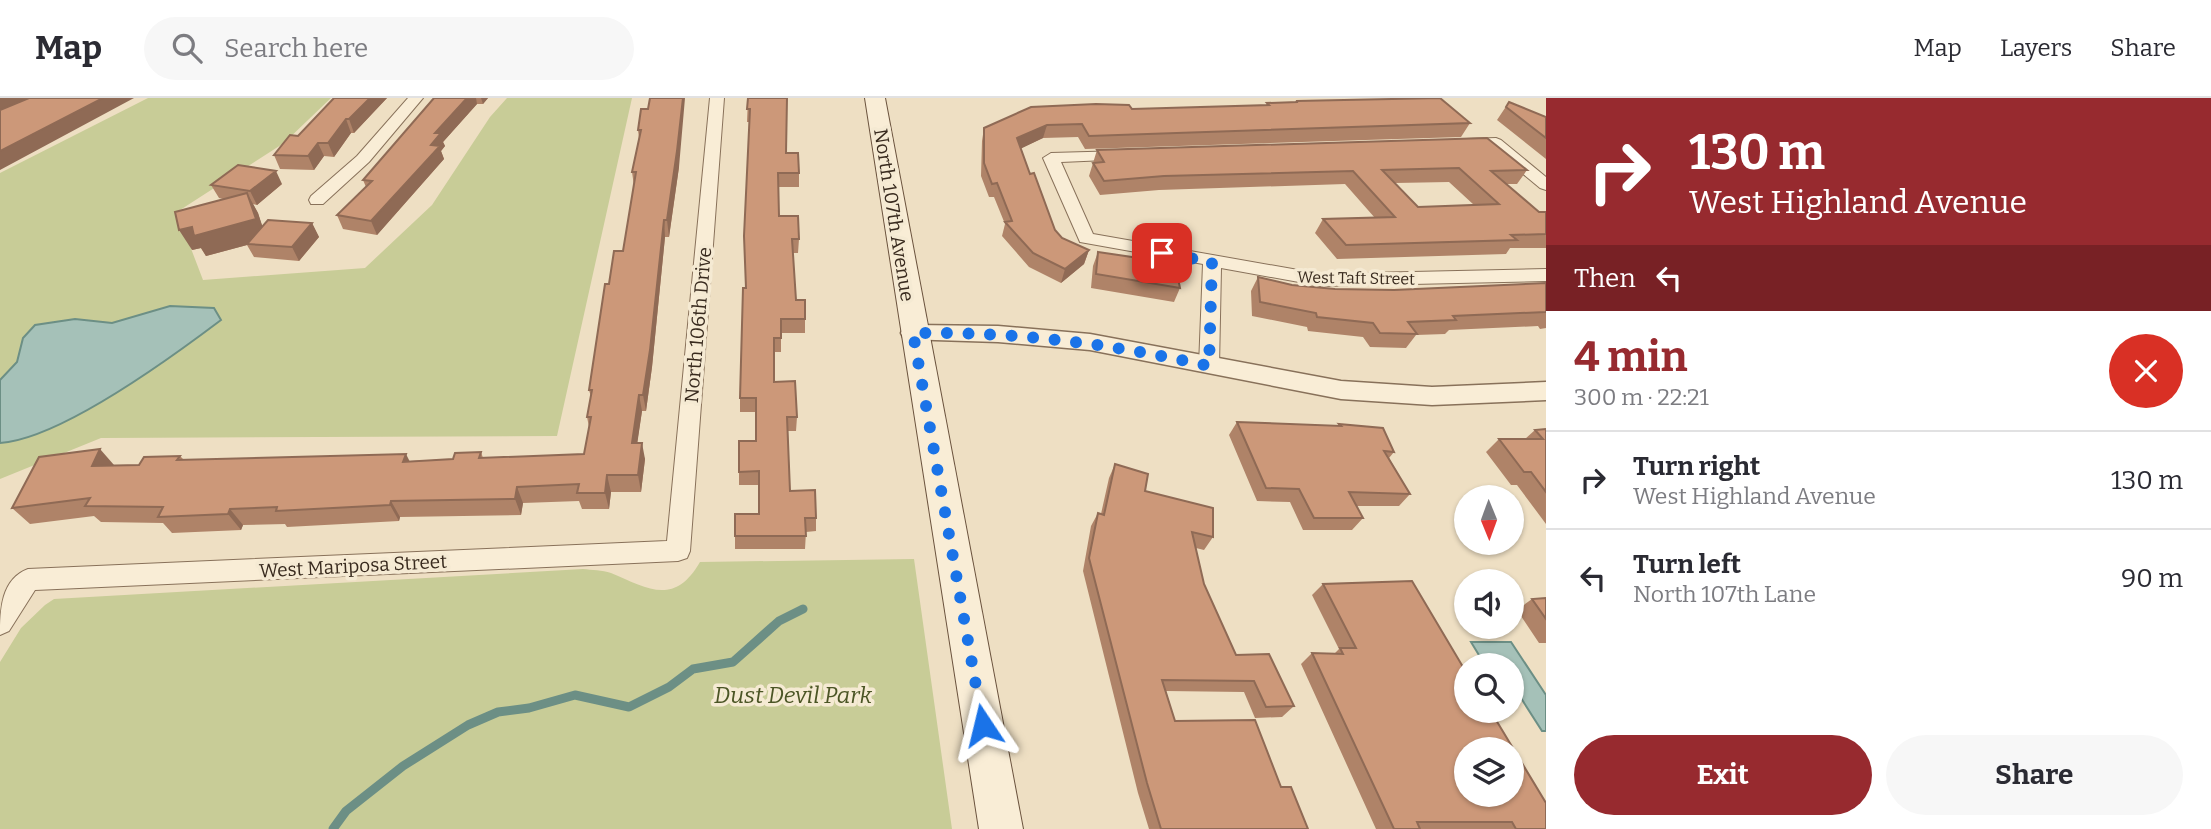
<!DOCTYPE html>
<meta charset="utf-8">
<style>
:root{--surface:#fff;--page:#f7f7f7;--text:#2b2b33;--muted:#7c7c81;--line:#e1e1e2;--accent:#972a2f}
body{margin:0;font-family:Bitter,serif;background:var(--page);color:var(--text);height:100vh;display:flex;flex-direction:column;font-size:26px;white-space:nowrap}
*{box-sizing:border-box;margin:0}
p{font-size:23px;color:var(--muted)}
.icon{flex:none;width:38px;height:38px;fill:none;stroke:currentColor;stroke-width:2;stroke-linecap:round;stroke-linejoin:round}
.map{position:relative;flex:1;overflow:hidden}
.details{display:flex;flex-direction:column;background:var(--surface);width:665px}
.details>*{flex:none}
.top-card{background:#972a2f;color:#fff;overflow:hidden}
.needle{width:46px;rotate:179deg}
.controls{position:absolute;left:1454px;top:387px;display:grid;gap:14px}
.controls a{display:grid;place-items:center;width:70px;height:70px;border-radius:50%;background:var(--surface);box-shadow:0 2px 5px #0004;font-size:35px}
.pin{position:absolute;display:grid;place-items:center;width:60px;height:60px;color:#fff;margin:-30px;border-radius:14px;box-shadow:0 4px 10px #0006}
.me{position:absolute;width:77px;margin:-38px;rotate:350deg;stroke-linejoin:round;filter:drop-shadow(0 0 5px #0008)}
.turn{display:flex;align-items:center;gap:24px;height:147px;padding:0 28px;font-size:32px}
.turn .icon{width:91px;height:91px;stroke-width:2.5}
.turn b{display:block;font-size:49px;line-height:60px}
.then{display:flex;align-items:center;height:66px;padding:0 28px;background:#0003;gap:14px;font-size:26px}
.round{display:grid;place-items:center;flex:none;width:74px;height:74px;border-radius:37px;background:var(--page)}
.headline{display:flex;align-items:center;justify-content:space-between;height:119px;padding:0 28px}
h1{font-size:42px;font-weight:700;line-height:52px;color:var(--accent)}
.cta{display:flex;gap:14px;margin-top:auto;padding:14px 28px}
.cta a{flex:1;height:80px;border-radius:42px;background:var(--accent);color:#fff;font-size:28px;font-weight:700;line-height:80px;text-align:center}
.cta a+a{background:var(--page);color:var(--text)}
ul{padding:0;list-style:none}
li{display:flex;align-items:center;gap:21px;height:98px;padding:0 28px;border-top:2px solid var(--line)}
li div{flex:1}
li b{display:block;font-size:26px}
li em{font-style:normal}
header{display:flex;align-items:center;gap:42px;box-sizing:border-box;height:98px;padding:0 35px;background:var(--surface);border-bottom:2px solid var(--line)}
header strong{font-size:33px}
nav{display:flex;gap:38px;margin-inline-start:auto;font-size:24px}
.search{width:490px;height:63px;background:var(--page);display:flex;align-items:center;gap:18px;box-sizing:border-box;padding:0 24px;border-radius:38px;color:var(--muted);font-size:26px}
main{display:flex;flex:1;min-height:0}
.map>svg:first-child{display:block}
.green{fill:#c8cc97}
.water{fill:#a5c1b8;stroke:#6c8f85;stroke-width:2}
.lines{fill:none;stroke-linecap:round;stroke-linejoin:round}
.stream{stroke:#6c8f85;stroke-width:9}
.minor-casing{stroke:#88715a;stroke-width:2}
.tertiary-casing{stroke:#88715a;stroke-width:3}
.secondary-casing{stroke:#6a523d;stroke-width:2}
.minor{fill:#f9edd6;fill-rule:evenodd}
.tertiary{fill:#f9edd6;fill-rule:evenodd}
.secondary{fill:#f9edd6;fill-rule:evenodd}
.wall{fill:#af8368;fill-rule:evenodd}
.shaded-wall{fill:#8f6a55}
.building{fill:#cc9879;stroke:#8f6a55;stroke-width:2;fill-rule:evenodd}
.route{stroke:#1a73e8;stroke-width:12;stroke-dasharray:0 21.6}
.labels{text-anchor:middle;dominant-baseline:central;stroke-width:7;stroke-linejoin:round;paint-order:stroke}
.far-street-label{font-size:16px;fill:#382a1e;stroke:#f5ead3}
.street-label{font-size:19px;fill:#382a1e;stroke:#f5ead3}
.near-park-label{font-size:23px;font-style:italic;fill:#4b5525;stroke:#f5ead3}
</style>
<header>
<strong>Map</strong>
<div class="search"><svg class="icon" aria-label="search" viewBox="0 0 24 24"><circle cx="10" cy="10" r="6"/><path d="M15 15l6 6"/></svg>Search here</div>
<nav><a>Map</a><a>Layers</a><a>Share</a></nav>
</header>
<main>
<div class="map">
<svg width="1546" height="731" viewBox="0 0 1546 731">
<rect width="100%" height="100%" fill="#eedfc3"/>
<path class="green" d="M148,0h183l-47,45 -107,69 26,68 162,-12 67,-63 58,-88 17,-19h125l-75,338 -456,2 -101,41v-306z
M914,461l38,270h-952v-167l21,-34 24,-23 9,-6 529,-30c9,1 19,1 28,4 36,15 63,34 89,-11z"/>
<path class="water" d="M170,208l44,2 7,12c-49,37 -161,119 -221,123v-63l17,-18 6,-24 12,-13 40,-6 37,4z
M1471,544h40l35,53v36h-4l-30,-47v-19h-27z"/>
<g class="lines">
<path class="stream" d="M333,731l13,-18 57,-45 65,-41 30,-13 31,-4 46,-13 54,12 40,-20 24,-18 40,-7 46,-41 24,-12"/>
<defs>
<path id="minor" d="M408,0h15l-54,64 -46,42h-12l-2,-4 2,-4 46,-40z
M710,0h14l-34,453 -3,7 -9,3 -643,29 -26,41 -9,4c0,-25 1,-56 28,-66l639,-28z
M1496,40l5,2 45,37v13l-6,-2 -48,-40 -26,1 -8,-5 8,-5z
M1124,53l5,2 3,3 -3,3 -68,3 32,72 228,40 225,-5v12l-225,5 -100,-18 -2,98 -3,5h-14l-3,-5 4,-102 -123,-22 -37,-84 8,-5z"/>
<path id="tertiary" d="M913,227l85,1 92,8 251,47 91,6 114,-5v18l-114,5 -91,-6 -251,-49 -92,-8 -94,-3 -3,-6 3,-6z"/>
<path id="secondary" d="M865,0h20l138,731h-44z"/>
</defs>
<use href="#minor" class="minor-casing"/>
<use href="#tertiary" class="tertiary-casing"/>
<use href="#secondary" class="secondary-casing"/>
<use href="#minor" class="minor"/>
<use href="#tertiary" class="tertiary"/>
<use href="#secondary" class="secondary"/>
</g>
<path class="wall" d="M334,0h53l-33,35h-3l-17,24 -10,-1 -10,14 -34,-1 -6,-14 24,-19z
M434,0h54l-5,6h-6l-34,38 2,4 -4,5 3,8 -67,76 -34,-6 -6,-14 29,-28 -3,-7z
M748,0l51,75v14h-21l1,29 20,23 -1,14h-5l3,47 9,19v14h-24v19h-7v30l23,35 -1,14h-8l2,60 26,27v13l-10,1 -1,17h-70v-13l24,-22v-29h-20v-13l17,-31v-29h-16v-14l6,-110 3,-166h-2z
M1296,3l174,22 -9,14 -376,12 -7,-12 -35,1 -22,10 9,26 25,56 7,8 27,12 -5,14 -23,19 -32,-16 -27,-31 3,-12 -11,-27h-5l-8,-21 1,-35 2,-13 148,-19 134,-4 1,-2 28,-1z
M1509,4l37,15v42l-49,-39z
M641,11l38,58 -10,70h-4l-13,130 -6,44h-4l-5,32 8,16 -4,33h-30l-2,17h-27l-3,-8 -56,2 -2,12 -121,2 -1,4 -112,6 -2,-3 -42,1 -2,5 -69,3 -9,-10 -62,-1 -7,-6 -64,8 -18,-16 102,-42 25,-1 41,-9 4,4 226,1 43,-2 28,-7 2,6 101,-4 5,-27 -2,-10 4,-20 -2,-7 20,-106 14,-33 11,-65 -2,-14 7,-34 -1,-8z
M1097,52l430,20 -10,14h-11l33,28h7v36h-36l-4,6 -169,5 -22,-26 8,-14 52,-1 -30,-34 -186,6 -59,5 -11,-19zM1449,84l25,23 -56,2 -23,-24z
M282,86l-25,21 -4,-1 5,9 4,13 50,-3 7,14 -20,24 -45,-4 -7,-12 -41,11 -5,-8 -9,2 31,-51 -4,-1 -8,-13z
M1098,154l40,6 1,-2 41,32 -6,14 -83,-14 2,-22z
M1258,179l34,8 43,4 59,1 152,-7v45l-6,1 -2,-3 -89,4 -4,4 -29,1 -10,13 -36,-1 -7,-10 -55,-6 -1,-4 -55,-11 -1,-25z
M1237,324l101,4 1,-2 55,28 -5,6 21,36 -11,12h-43l7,12 -11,12h-49l-13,-28 -33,-1 -28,-66z
M1546,331v95l-29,-39h-6l-25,-33 13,-13h26l10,-9z
M1115,366l30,27 68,46 -9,13 -8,-2 8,36 32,71 58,51 -12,11 -27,1 -11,-26 -78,-1 9,30 106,66 27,42h-159l-11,-36 -55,-222 8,-45 7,-13 3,1 8,-36z
M1323,486l223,245h-170l-75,-165 11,-11 22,1 5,-5 -27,-54z
M1546,500v45h-7l-22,-33 15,-11z"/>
<path class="shaded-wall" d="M0,0h36l-36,16z
M103,0h31l-134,72v-19z
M370,0h17l-33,35 -5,-14z
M467,0h9l1,6 -34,38 2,4 -4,5 3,8 -67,76 -6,-14 60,-76 4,-12z
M481,0h7l-5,6z
M683,0h2l-6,69 -10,70 -2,-17z
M346,21l5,14 -17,24 -6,-14z
M1047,27l-4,13 -29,14 3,-14z
M318,45l6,13 -10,14 -6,-14z
M276,73l6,13 -25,21 -7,-14z
M247,95l11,20 9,27 -20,4v1l-41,11 -5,-8 -9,2 -13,-20 13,-3z
M664,122l1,17 -13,130 -6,44 -3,-16z
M312,125l7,14 -20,24 -7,-14z
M1089,152l-5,14 -23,19 4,-14z
M639,297l3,16 -7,48 -3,-16z
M642,345l3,16 -4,33 -3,-17z
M100,351l14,16 -22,1z
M406,356l8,16 -11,-8z
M607,377l4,17 -2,17 -4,-16z
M517,389l6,16 -2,12 -6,-16z
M391,403l9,16 -1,4 -9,-16z
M230,411l13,16 -2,5 -13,-16z"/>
<path class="building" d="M29,0h74l-103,53v-41z
M334,0h36l-21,21h-3l-18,24h-10l-10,13 -34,-1 16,-20 8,1z
M434,0h33l-32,35h6l-10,12 9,1 -69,75 -34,-6 35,-34 -9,-1z
M650,0h33l-6,53 -10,69h-3l-14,130 -7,45h-4l-7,48h10l-4,32h-31l-2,18h-28l2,-9 -62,3 -2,12 -124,2 -1,4 -114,6 1,-4 -47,2 -2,5 -70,3 5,-10 -78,-1 5,-8 -78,10 27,-51 61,-8 -8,17 47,-1 5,-8 36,-1 -3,4 229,-6 -3,8 50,-3 2,-6 26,-1 -2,6 105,-4 7,-37h-4l5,-27h-3l16,-106h4l5,-33h9l13,-79h-4l9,-42h-3l3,-21h7z
M748,0h39l-1,55h12l1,20h-21l1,43h19l1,23h-7l4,61h9v19h-24v19h-7v44l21,-1 2,36h-10l3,74 25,-1 1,28h-11l1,18h-71v-22h24v-43l-20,1v-31h17v-43h-16l3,-110h3l-2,-52 6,-127h-3z
M1440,0l30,25 -381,13 -7,-12 -35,1 -30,13 13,36 4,-1 21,57 7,8 27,12 -24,19 -32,-16 -28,-31 7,-1 -15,-38 -5,1 -8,-21v-35l47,-21 65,-3 33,1 3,4 137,-4 -2,-2 31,-1 -2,-1z
M1509,4l37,15v21l-40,-31z
M1487,40l40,32 -36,1 48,41h7v22l-35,1 6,5 -171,5 -23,-26 72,-2 -42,-46 -189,5 -60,5 -11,-18 11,-1 -7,-12zM1459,70l40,36 -81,3 -36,-37z
M238,67l38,6 -26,20 -39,-6z
M247,95l9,26 -62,17 -2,-9 -13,3 -4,-18z
M268,122l44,3 -20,24 -45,-3z
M1098,154l41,6v-2l35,3 6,29 -84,-14z
M1258,179l34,8 43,4 59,1 152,-7v29l-93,4 3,4 -48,2 9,12 -37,-1 -7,-10 -56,-6 -1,-4 -56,-11z
M1237,324l104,4 -2,-2 44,4 11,24 -10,-1 26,43 -61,-2 14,26h-49l-15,-29 -33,-1z
M1546,331v63l-15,-20h-7l-25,-33h44l-8,-9z
M1115,366l33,10 -3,17 68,17v29l-21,-5 12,52 32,71 33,-1 25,52 -28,1 -12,-26 -92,-1 13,41 80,-1 26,67h10l17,42h-147l-14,-46 -58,-225 9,-45 6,2z
M1412,483l54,91v38h24l56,93v26h-30l-4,-7h-95l3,7h-26l-82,-176 31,1 -3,-6h16l-33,-64zM1466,651h46v45h-46z
M1546,500v21l-14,-20z"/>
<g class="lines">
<path class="route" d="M983,627l-70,-392c106,-1 193,10 296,33l3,-104 -50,-9"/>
</g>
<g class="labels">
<g class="far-street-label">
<text transform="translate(1356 180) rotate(1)">West Taft Street</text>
</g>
<g class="street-label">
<text transform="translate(894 117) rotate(81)">North 107th Avenue</text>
<text transform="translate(698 227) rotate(-85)">North 106th Drive</text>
<text transform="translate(353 468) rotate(-3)">West Mariposa Street</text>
</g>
<g class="near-park-label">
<text x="793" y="597">Dust Devil Park</text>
</g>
</g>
</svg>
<div class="controls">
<a><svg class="needle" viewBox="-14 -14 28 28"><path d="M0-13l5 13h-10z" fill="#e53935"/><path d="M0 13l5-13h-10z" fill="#7c7c81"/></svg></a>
<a><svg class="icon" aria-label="sound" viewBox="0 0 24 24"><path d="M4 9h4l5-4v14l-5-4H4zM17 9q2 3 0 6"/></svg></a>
<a><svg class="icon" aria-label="search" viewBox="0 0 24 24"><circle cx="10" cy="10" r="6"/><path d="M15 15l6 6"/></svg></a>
<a><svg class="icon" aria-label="layers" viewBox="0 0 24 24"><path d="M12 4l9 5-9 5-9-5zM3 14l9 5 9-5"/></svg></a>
</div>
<div class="pin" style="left:1162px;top:155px;background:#d93025"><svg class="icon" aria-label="arrive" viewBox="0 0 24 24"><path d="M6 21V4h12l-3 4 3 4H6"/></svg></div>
<svg class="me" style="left:983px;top:627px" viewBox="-20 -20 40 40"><path d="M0-17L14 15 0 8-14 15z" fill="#1a73e8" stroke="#fff" stroke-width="4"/></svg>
</div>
<section class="details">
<div class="top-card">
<div class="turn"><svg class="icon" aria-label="right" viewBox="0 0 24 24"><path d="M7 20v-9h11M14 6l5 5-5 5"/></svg><div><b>130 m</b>West Highland Avenue</div></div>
<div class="then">Then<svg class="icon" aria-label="left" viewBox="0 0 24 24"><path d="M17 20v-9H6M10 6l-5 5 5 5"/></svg></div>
</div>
<div class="headline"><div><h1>4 min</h1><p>300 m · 22:21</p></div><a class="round" style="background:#d93025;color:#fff"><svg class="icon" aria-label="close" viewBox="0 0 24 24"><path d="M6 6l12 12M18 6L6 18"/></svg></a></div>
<ul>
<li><svg class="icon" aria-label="right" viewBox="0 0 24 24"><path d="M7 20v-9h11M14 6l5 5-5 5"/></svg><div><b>Turn right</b><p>West Highland Avenue</p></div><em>130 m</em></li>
<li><svg class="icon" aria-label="left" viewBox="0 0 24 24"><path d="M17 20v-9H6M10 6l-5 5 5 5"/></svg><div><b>Turn left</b><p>North 107th Lane</p></div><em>90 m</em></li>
</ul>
<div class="cta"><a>Exit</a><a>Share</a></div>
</section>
</main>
